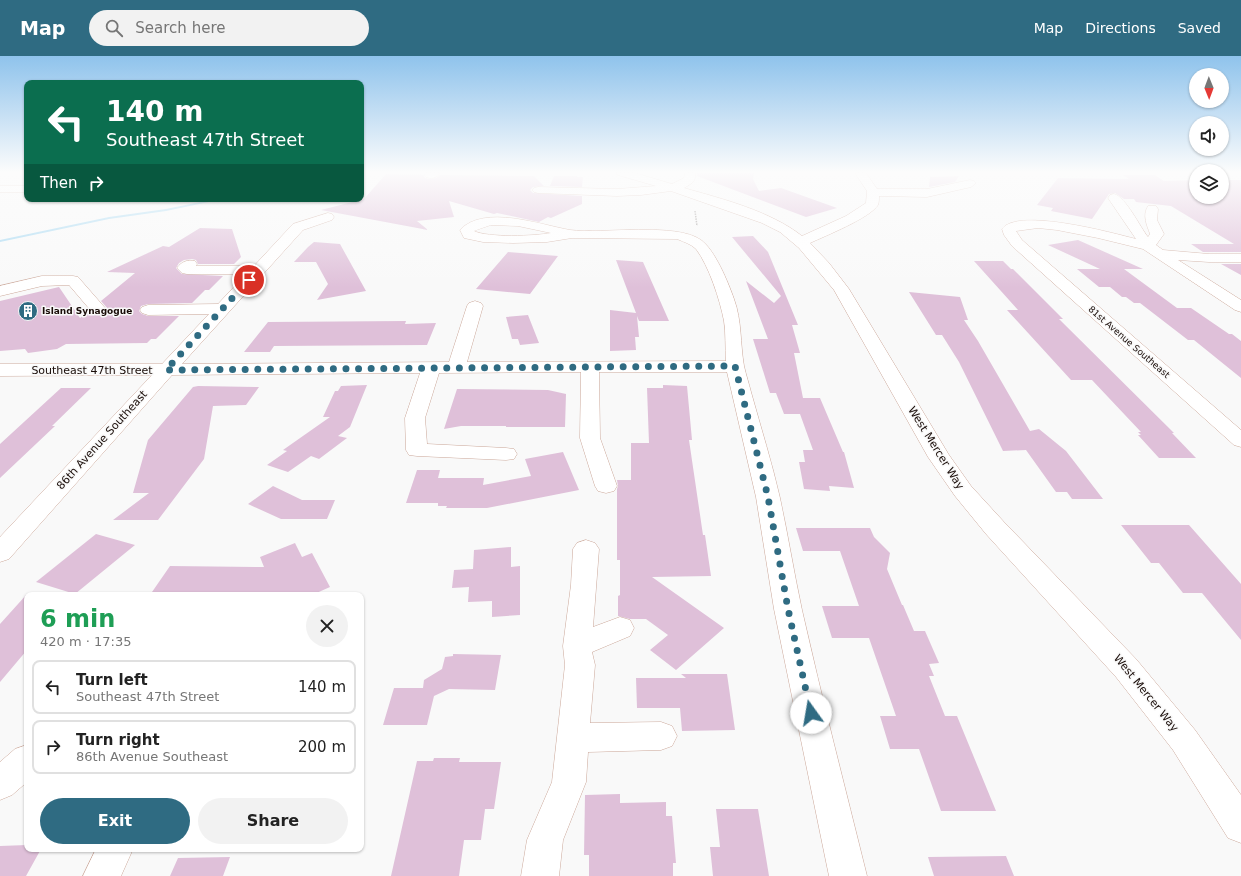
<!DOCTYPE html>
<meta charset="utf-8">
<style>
:root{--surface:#fff;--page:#f2f2f2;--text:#222;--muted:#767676;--line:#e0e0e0;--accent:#2f6b82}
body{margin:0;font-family:"DejaVu Sans",sans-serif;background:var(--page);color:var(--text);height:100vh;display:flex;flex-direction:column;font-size:15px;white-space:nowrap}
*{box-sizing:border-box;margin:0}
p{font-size:13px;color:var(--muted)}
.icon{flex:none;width:22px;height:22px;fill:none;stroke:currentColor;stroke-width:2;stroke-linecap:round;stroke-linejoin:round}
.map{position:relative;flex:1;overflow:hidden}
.sheet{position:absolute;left:24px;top:536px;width:340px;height:260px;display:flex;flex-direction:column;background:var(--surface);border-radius:8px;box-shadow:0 1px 3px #0004}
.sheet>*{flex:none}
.banner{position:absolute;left:24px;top:24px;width:340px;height:122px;border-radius:8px;box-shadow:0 1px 3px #0004;background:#0b6e4f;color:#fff;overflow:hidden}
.needle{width:26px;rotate:179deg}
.buttons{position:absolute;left:1189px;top:12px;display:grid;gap:8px}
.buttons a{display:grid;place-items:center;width:40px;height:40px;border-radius:50%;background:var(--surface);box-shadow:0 1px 3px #0004;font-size:20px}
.pin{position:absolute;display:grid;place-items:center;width:34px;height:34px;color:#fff;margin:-17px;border:2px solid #fff;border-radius:50%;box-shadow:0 1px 4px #0007}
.me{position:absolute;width:44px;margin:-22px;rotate:347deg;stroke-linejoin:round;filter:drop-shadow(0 0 3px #0008)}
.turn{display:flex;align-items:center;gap:14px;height:84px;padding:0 16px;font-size:18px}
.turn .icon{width:52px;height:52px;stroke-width:2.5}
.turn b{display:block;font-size:28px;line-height:34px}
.then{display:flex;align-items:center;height:38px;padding:0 16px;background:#0003;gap:8px;font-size:15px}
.round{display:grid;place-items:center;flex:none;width:42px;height:42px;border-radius:21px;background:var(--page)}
.headline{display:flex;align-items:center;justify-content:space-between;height:68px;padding:0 16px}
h1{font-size:24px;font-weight:700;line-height:30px;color:#1e9e55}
.cta{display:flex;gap:8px;margin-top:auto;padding:8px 16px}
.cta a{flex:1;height:46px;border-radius:24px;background:var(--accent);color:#fff;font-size:16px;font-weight:700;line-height:46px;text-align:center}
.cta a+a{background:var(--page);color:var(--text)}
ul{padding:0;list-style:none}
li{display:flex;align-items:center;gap:12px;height:54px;margin:0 8px 6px;padding:0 8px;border:2px solid var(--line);border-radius:8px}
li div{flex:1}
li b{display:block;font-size:15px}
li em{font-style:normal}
header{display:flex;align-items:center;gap:24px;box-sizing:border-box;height:56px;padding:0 20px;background:var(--accent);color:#fff}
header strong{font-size:19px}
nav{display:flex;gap:22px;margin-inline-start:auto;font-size:14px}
.search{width:280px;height:36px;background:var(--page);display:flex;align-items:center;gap:10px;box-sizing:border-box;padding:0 14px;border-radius:22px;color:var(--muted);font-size:15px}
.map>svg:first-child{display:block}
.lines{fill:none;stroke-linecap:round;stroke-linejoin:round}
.stream{fill:#aadaf2;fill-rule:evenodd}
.building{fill:#dfc0d9}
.minor-casing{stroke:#cca89a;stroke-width:1}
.path{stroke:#a19c9b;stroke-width:1.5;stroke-dasharray:1.5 1;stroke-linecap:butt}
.minor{fill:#fff;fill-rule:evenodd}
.route{stroke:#2f6b82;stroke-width:7;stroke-dasharray:0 12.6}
.labels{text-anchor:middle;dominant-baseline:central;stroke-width:3;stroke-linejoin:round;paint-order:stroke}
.far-poi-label{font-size:9px;font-weight:bold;fill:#190c08;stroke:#f9f9f9;text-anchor:start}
.far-street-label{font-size:9px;fill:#190c08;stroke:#f9f9f9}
.street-label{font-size:11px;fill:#190c08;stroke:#f9f9f9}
</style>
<header>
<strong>Map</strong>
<div class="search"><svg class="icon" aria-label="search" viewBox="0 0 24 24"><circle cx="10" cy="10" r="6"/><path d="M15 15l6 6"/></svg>Search here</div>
<nav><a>Map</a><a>Directions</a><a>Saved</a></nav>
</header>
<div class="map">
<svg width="1241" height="820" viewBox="0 0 1241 820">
<rect width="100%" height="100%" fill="#f9f9f9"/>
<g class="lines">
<path class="stream" d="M215,143h8l-57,12 -57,8 -109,23v-2l109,-23 57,-8z"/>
</g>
<path class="building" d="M697,117h57l-1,6 6,12 22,-3 56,20 -31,9 -109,-41z
M386,118l37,1 2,3 5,1 6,-1 4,-3 94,1 10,10 -11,1 -3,3 3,3 49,3v8l-31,14 -3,-1 -9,5 -42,-9 -3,1 -45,-13 5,16 -37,4 11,9 -107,-20 43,-11z
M1123,119h32l9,6 32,-1v17h26v-17h19v72h-38l-12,-8h43l-63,-38 -35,-4 -2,-3h-10l-9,-6 -6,1 -17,25 -41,-8 2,-3 -16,-3 21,-27 71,1z
M554,120h23v1h6l-1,10 -32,-1z
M959,120l-4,6 -26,5 1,-10z
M200,172l32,1 9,28 -7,7h-36l-2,-4 -4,-1 -8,1 -5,3 -3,5 6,6 41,2 -14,14h-4l-13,13 -44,1 -7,2 -2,5 3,3 6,2h31l-23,23h-5l-4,4 -81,1 -9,5 -29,4 -3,-4 -25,2v-50l59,-14 21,31 9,-7 9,4 6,-2 4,-4 -7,-8 34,-28 -28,-1 56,-26 6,1z
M753,180l15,16 30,73h-6l8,28h-6l9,45h17l23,54h1l10,36 -25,-2 1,5 -26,-2 -5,-27h6l-2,-12h10l-13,-36h-16l-8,-21h-6l-17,-54h15l-22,-58 28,22 7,-7 -49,-59z
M1078,184l65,29h-43l-52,-24z
M314,186l26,2 26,47 -49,9 11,-16 -12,-22h-22l14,-15z
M508,196l50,4 -28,38 -54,-5z
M616,204l27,2 26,59h-30l-2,-5 2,21h-4l1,13 -26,1v-41l26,3z
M974,205h29l8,8h2l50,50h-4l115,114h-2l24,25h-37l-21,-23h3l-3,-3h3l-49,-52h-21l-64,-70h11z
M1221,208h20v11z
M1077,213h47l53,39h14l38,26h3l9,7v37l-47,-38h-6l-48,-37h-6l-8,-6h-4l-12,-10h-11z
M909,236l51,5 8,23h-4l14,21 52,90 9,-2 27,22 37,48h-31l-5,-7h-11l-30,-42 -23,1 -44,-89 -17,-27h-6z
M528,259l11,28 -19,2 -2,-6h-6l-6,-22z
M406,265l-1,3 31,-1 -9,22 -153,1 -4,6h-26l24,-30z
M367,329l-17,42 -12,9 9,2 -28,21 -8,-3 -23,16 -21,-7 20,-14 -4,-1 47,-33h-7l12,-26h3l3,-5z
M663,329l24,1 5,54h-3l14,95h2l6,41 -59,1 72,51 -48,42 -26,-20 18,-15 -22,-16h-16l-12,-3v-20l2,-1v-35h-3v-71l1,-3 -1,-6h14v-37h18l-2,-55h16z
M198,330l61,1 -13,18 -33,1 -9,53 -46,61h-45l36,-27h-16l15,-53 45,-53z
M61,332h30l-39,38h3l-55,52v-34z
M457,333l91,1 18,4 -1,33h-59v-1h-45l-17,3z
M563,396l16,38 -92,18h-41l1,-2h-9v-3h-32l11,-33h23l-2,8h46l-1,7 48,-9 -6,-17z
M273,430l29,14h33l-8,19h-46l-33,-15z
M1121,469h68l52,59v56l-39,-47h-19l-24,-30h-8z
M796,472h74l4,9 16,16 -3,16 15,36h1l11,26h11l14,32 -10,1 5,12h-5l16,40h12l39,95h-55l-22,-62h-29l-10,-33h16l-27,-78h-37l-10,-32h37l-19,-55h-37z
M96,478l39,11 -60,49 -39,-12z
M295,487l7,14 10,-4 18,34 -18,8 -160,-3 18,-26 94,1 -4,-10z
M511,491v20l9,-1v49l-28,2v-16l-24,1 1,-15 -17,1 2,-18 19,-1 1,-19z
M27,538v56l-27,32v-58z
M453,598l48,1 -6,35 -46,-1 -15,7 -7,29h-44l11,-37h29l1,-8 18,-11 3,-12 8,-1z
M681,618h46l8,56 -53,1 -2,-23h-43l-1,-30h50z
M434,702h26l-1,4h42l-7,47h-9l-4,31h-17l-5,36h-68l26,-115h16z
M620,738v9l46,-1v14h6l4,47h-3v13h-84v-21h-5l1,-60z
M716,753h42l11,67h-56l-3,-29h10z
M27,789v4h14l-15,27h-26v-30z
M1006,800l8,20h-80l-6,-19z
M230,801l-7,19h-53l8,-18z"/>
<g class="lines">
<defs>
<path id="minor" d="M426,117h14c-3,5 -9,6 -14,4l-2,-2z
M617,117h18l37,11 12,-6 1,-5h10c1,9 -3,10 -11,15 39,11 86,23 118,48l44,-20 20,-13 1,-12 -12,-18h11l11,16h50l43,-9 4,1 2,2 -5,4 -44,10 -48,-1c0,3 0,6 -1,9 -8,13 -53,31 -68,38l19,20 20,26 100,166 22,31 33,36 132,137 59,71 46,65v48l-13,-5 -55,-88 -57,-73 -130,-143 -31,-38 -27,-39 -94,-167 -35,-42 -19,-16 -18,-9 -91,-32 -30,4 -24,1 -79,-3 -4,-1 -2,-2 2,-2 4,-1 79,2 39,-3 -38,-11z
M0,130h27v6h-27z
M1114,138c12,3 26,33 34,43l2,-3c-3,-9 -8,-18 -2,-28h8l2,3 -1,11 7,14 -8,11 7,5 46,4h32v8h-32l-31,-2 63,40v12l-6,-2 -92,-61 -45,-11 -41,-8 -19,-2 -22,3 6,9 219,190v17l-7,-2 -222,-199 -8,-11 -2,-6c15,-22 111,4 134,10l-28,-41 2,-3z
M328,157l4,1 2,3 -2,3 -29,10 -121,134 267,-2 18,-56 2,-3 6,-2 6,2 2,3 -16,56 259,-1c-1,-14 0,-27 -2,-40 -4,-21 -15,-55 -28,-72 -5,-5 -12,-7 -19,-10l-105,-1 -25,4 -34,1 -30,-1 -19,-4 -4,-8c24,-26 81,-5 110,0 33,4 106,-8 131,10 14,10 27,42 33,59 8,22 6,44 10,67 2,9 5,18 7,26 10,36 21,71 29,106 8,37 14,75 22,112 20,89 43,177 65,266h-38l-55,-267 -18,-112 -29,-125h-128l1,66 17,48 -3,5 -8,2 -8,-2 -3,-5 -15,-48 1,-66 -142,1 -14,45 2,26 79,4 8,1 3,5 -3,5 -8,1 -89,-4 -8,-1 -3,-5 -1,-32 15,-45 -248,2 -163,184 -9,3v-25l152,-162 -152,1v-12h162l47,-50 -61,1 -6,-2 -2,-3 2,-3 6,-2 70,-1 28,-30h-59l-5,-1 -5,-5c4,-6 11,-9 18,-7l2,3 -1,2h58l39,-42zM491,169l27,1 33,7c-16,3 -63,5 -77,-2z
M42,220h31l5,1 28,32 -2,3 -6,2 -6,-2 -23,-27 -27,1 -42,10v-10z
M586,484l9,3 4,6 -6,78 27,-10 10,3 4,8 -4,8 -38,16 3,13 -5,58 71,-1 11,4 5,10 -5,10 -11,4 -73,2 -2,30 -23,58 -4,36h-38l6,-36 25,-58 13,-117 -2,-19 8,-61 2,-36 4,-6z
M27,689v37l-15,13 -12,5v-38l15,-13z
M96,793h37l-12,27h-38z"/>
</defs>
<use href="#minor" class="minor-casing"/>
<path class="path" d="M695,155l2,15"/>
<use href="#minor" class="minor"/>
</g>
<linearGradient id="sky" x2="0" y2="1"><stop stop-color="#8fc3ec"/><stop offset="0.5" stop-color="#fcfcfc"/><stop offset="1" stop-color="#fcfcfc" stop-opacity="0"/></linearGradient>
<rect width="1241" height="232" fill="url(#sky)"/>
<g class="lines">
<path class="route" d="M249,224l-83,90 569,-4 33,131 20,112 23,104"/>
</g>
<defs>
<symbol id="building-disc" viewBox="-11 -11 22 22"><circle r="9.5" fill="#2f6b82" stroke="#f9f9f9"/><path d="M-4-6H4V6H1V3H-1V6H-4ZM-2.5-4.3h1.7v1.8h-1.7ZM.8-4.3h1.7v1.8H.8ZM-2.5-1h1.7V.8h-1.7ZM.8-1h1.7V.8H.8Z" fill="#fff"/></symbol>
</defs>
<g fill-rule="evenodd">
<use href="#building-disc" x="17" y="244" width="22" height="22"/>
</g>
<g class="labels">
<g class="far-poi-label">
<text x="42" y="255">Island Synagogue</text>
</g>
<g class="far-street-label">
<text transform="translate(1129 286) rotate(41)">81st Avenue Southeast</text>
</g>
<g class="street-label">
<text x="92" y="314">Southeast 47th Street</text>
<text transform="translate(102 384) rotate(-48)">86th Avenue Southeast</text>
<text transform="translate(936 392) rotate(58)">West Mercer Way</text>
<text transform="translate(1146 637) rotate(51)">West Mercer Way</text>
</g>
</g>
</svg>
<div class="buttons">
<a><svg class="needle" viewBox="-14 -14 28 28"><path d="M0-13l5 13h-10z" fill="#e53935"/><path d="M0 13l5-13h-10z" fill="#767676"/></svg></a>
<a><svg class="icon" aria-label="sound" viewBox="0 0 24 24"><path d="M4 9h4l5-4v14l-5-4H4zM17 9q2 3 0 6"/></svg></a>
<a><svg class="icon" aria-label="layers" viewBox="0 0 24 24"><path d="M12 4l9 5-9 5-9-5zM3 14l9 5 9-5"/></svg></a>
</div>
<div class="pin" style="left:249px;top:224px;background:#d93025"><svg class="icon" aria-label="arrive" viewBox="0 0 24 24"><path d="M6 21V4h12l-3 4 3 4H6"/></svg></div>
<svg class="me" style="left:811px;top:657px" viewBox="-20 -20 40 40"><circle r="19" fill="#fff"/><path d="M0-13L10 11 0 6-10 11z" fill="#2f6b82"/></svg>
<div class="banner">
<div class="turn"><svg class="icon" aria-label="left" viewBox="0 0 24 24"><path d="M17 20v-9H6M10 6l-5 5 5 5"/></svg><div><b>140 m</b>Southeast 47th Street</div></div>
<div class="then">Then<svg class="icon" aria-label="right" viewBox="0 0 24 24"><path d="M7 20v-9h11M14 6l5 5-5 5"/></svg></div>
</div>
<section class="sheet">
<div class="headline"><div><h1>6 min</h1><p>420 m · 17:35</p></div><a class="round"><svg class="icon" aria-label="close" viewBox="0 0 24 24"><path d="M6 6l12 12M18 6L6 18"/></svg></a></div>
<ul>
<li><svg class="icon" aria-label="left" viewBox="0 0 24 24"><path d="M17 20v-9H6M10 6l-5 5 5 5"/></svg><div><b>Turn left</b><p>Southeast 47th Street</p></div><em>140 m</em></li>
<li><svg class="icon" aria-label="right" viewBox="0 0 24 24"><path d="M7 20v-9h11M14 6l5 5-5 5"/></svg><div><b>Turn right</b><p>86th Avenue Southeast</p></div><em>200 m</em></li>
</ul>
<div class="cta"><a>Exit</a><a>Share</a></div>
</section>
</div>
